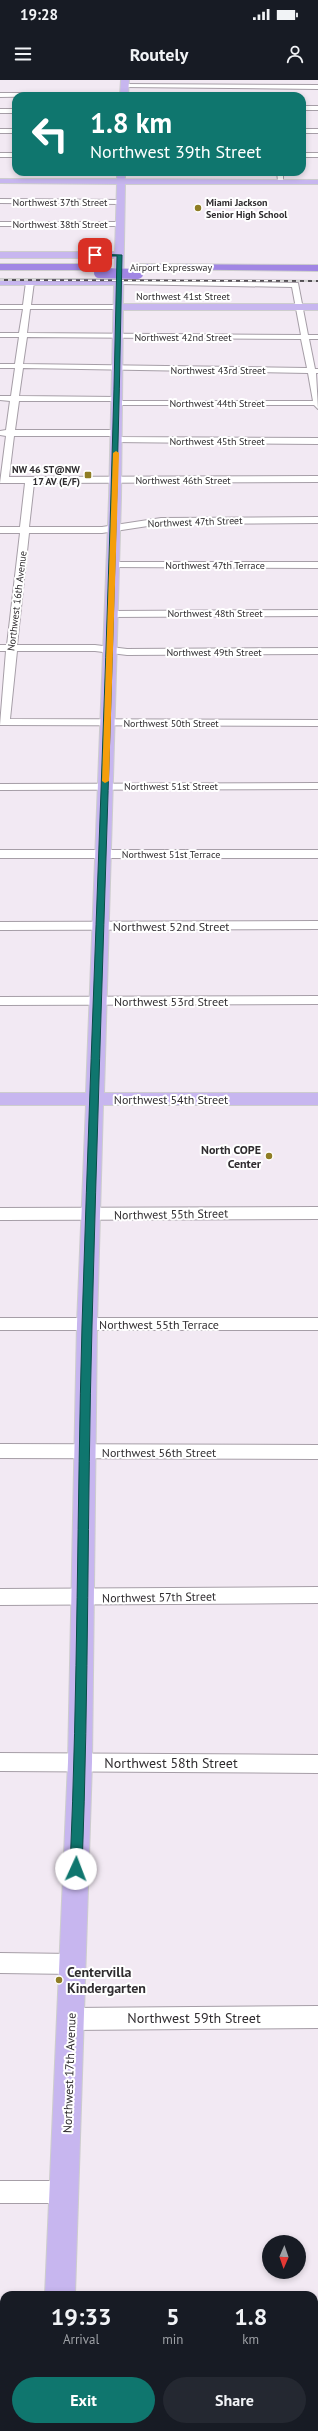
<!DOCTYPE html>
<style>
:root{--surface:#171b24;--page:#242831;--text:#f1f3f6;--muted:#9ea1a6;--accent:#0f766e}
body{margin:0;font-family:"PT Sans",sans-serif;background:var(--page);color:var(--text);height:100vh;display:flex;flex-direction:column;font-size:15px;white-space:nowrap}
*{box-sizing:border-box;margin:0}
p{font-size:13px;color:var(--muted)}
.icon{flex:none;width:22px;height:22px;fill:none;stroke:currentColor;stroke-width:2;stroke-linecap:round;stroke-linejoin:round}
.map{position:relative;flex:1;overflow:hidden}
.panel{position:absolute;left:0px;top:2211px;width:318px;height:140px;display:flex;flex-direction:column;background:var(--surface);border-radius:12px 12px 0 0;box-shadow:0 2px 6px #0003}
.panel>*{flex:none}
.banner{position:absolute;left:12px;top:12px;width:294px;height:84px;border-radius:12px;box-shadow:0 2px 6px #0003;background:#0f766e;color:#fff;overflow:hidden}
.needle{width:26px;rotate:182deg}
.controls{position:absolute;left:262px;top:2155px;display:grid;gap:8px}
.controls a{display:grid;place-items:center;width:44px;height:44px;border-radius:50%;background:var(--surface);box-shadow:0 2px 6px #0003;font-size:20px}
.pin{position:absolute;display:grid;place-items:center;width:34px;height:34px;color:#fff;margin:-17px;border-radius:8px;box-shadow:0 2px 6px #0006}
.me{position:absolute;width:44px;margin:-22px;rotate:2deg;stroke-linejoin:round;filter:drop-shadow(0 0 3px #0008)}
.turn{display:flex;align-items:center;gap:14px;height:84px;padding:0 12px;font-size:18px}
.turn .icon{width:52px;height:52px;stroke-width:2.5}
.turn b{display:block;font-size:28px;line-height:34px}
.eta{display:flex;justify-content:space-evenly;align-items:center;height:68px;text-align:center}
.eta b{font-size:24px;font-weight:700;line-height:28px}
.primary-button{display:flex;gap:8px;margin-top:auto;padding:8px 12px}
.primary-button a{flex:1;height:46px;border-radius:24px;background:var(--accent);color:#fff;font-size:16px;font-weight:700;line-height:46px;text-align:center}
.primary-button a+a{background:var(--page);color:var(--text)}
.status{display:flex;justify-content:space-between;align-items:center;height:28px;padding:0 20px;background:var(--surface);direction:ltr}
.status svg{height:11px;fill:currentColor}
header{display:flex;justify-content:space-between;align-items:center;height:52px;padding:0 12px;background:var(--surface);font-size:18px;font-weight:700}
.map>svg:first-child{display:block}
.built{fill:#eadceb}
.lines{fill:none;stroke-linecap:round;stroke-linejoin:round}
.minor-casing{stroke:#a69ea7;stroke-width:2}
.major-casing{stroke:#cdcdcd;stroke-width:2}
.highway-casing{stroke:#cdcdcd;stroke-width:2}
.minor{fill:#fff;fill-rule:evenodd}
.major{fill:#c7b6ef;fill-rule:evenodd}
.highway{fill:#a186e4;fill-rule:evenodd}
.rail-casing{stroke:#545054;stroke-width:2}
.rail{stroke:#fff;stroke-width:1.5;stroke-dasharray:4;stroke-linecap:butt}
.highway-bridge-casing{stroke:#cdcdcd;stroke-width:10;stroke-linecap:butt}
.highway-bridge{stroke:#a186e4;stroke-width:10}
.route{fill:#0f766e;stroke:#0a4d48}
.slow{fill:#f59e0b}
.poi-dot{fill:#8f7d24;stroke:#fff;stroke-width:1.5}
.labels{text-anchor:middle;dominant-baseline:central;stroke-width:4;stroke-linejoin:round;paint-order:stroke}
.far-street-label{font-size:10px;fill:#302d30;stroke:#fff}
.far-poi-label{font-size:10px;font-weight:bold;fill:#302d30;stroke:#fff;text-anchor:start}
.street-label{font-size:12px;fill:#302d30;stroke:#fff}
.poi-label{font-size:12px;font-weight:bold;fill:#302d30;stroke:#fff;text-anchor:end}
.near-street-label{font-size:14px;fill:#302d30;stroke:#fff}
.near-poi-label{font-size:14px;font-weight:bold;fill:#302d30;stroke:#fff;text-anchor:start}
</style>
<div class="status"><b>19:28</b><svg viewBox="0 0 49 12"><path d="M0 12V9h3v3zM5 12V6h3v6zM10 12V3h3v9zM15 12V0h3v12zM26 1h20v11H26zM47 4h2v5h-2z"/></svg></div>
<header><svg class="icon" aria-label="menu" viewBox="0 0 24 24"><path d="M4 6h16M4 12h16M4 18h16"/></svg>Routely<svg class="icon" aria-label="person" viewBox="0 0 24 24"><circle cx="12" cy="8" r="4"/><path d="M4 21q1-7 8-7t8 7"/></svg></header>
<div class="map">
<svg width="318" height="2351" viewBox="0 0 318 2351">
<rect width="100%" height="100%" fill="#f2e9f3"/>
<path class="built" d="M314,2284h4v67h-233v-4h229z"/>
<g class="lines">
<defs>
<path id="minor" d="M124,4l194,1v4l-196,-2z
M0,13h124l3,2 -127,2z
M302,26h16v4h-16z
M0,29h16v4h-16z
M0,49h16v4h-16z
M302,49h16v4h-16z
M0,73h16v4h-16z
M302,73h16v4h-16z
M277,92h6v10l-5,-1z
M0,119l121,1 3,2 -3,2 -121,-1z
M0,142h120l3,2 -3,2h-120z
M30,200l4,2 -3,23h88l4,2 -4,2h-89l-3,24 274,2 -9,-48 -173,-3 -4,-2 4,-2 179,3 10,52h10v4h-9l6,30h3v4h-2l2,36 -4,-4h-200v-4h-95l-4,29h102l4,3 -4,3h-103l-5,41 309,-1v6l-284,1 -5,44h73l59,-9 157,-1v6l-157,1 -59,9h-73l-12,112h78l32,4 191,-1v6l-191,1 -32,-4h-78l-7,68 308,1v6l-318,-1 6,-74h-6v-6h7l13,-112h-20v-6h20l5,-44h-25l6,-47 -6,-1v-4l6,-1 4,-29 -10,-1v-4h11l4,-28h-15v-4h15l4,-27h-19v-4h19l4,-24h-23v-4h23l3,-23zM27,257l274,2 6,29 -284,-4zM23,288l285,5 5,28h-193v-4h-3l-98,-1z
M116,357l202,1v6l-205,-2 -1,-2z
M113,482h205v6l-208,-1 -2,-2z
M318,530v6l-207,1 -5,-3 5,-3z
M318,703v6l-318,1v-6z
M0,770h318v8h-318z
M318,841v8l-318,1v-8z
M318,916v8l-318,1v-8z
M318,1127v12l-318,1v-12z
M0,1238h318v12h-318z
M0,1364l318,1v14l-318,-1z
M318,1507v16l-318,2v-16z
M0,1673l318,2v18l-318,-2z
M0,1873l73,1 7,3 3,7 -3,7 -7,3 -73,-1z
M318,1926v22l-248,2 -7,-4 -4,-7 4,-7 7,-4z
M0,2101h65l8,3 3,8 -3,8 -8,3h-65z
M314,2250h4v24h-4z"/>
<path id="major" d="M121,0h8l-1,16h-8z
M117,92h8v7l193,1v4h-193l-2,120h195v6h-195l-2,188 -17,595h214v12h-215l-6,219 -5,438 -17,533h-30l23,-533 9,-438 9,-219h-86v-12h86l23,-595 5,-213h-114v-6h114l1,-21h-115v-6h115l2,-68 -117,-1v-4h117z
M42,2347h30v4h-30z"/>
<path id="highway" d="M0,184h99l5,3 -5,3h-99z
M138,184l180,1v6l-184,-2v-4z"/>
</defs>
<use href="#minor" class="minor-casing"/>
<use href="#major" class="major-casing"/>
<use href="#highway" class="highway-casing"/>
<use href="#minor" class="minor"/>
<use href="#major" class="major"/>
<use href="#highway" class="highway"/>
<defs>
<path id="rail" d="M0,200l318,1"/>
</defs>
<use href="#rail" class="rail-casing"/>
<use href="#rail" class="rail"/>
<defs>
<path id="highway-bridge" d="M99,193l39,1"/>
</defs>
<use href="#highway-bridge" class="highway-bridge-casing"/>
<use href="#highway-bridge" class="highway-bridge"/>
</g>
<path class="route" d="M95,174l27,1c-6,357 -21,714 -30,1071 -5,181 -3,362 -10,543l-2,4 -4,2 -4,-2 -2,-4c8,-181 7,-362 12,-543 11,-357 28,-713 35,-1070h-24z"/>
<path class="slow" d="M116,371l3,2 -10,328 -4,2 -3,-2 11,-328z"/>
<g class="poi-dot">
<circle cx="198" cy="128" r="4"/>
<rect x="84" y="391" width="8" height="8" rx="2"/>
<circle cx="269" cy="1076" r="4"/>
<circle cx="59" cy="1900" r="4"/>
</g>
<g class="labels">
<g class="far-street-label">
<text x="60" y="122">Northwest 37th Street</text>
<text x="60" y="144">Northwest 38th Street</text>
<text x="171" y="187">Airport Expressway</text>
<text x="183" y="216">Northwest 41st Street</text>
<text x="183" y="257">Northwest 42nd Street</text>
<text x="218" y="290">Northwest 43rd Street</text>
<text x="217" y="323">Northwest 44th Street</text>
<text x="217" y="361">Northwest 45th Street</text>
<text x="183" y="400">Northwest 46th Street</text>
<text transform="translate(195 442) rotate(-2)">Northwest 47th Street</text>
<text x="215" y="485">Northwest 47th Terrace</text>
<text transform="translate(17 521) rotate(-83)">Northwest 16th Avenue</text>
<text x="215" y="533">Northwest 48th Street</text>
<text x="214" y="572">Northwest 49th Street</text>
<text x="171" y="643">Northwest 50th Street</text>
<text x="171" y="706">Northwest 51st Street</text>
<text x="171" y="774">Northwest 51st Terrace</text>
</g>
<g class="far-poi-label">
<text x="206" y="122">Miami Jackson<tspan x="206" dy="12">Senior High School</tspan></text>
<text x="80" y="389" text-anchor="end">NW 46 ST@NW<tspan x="80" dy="12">17 AV (E/F)</tspan></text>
</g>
<g class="street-label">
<text x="171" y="846">Northwest 52nd Street</text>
<text x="171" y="921">Northwest 53rd Street</text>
<text x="171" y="1019">Northwest 54th Street</text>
<text transform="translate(171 1134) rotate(-1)">Northwest 55th Street</text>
<text x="159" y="1244">Northwest 55th Terrace</text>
<text x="159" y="1372">Northwest 56th Street</text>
<text transform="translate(159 1517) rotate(-1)">Northwest 57th Street</text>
<text transform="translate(69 1993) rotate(-88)">Northwest 17th Avenue</text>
</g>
<g class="poi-label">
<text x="261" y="1069">North COPE<tspan x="261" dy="14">Center</tspan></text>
</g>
<g class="near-street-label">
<text x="171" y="1683">Northwest 58th Street</text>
<text x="194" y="1938">Northwest 59th Street</text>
</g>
<g class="near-poi-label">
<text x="67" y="1892">Centervilla<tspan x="67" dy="16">Kindergarten</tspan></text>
</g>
</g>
</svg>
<div class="controls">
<a><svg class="needle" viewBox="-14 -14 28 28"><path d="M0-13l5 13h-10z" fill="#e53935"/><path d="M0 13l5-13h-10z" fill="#9ea1a6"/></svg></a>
</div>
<div class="pin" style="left:95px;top:175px;background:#d93025"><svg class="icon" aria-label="arrive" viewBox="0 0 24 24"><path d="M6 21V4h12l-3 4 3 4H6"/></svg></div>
<svg class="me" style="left:76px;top:1789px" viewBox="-20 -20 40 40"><circle r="19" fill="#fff"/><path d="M0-13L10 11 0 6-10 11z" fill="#0f766e"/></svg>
<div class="banner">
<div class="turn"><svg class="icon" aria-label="left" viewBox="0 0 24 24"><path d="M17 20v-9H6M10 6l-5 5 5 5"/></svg><div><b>1.8 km</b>Northwest 39th Street</div></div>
</div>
<section class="panel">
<div class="eta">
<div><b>19:33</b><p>Arrival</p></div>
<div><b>5</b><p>min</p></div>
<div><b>1.8</b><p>km</p></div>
</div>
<div class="primary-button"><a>Exit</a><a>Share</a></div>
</section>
</div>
